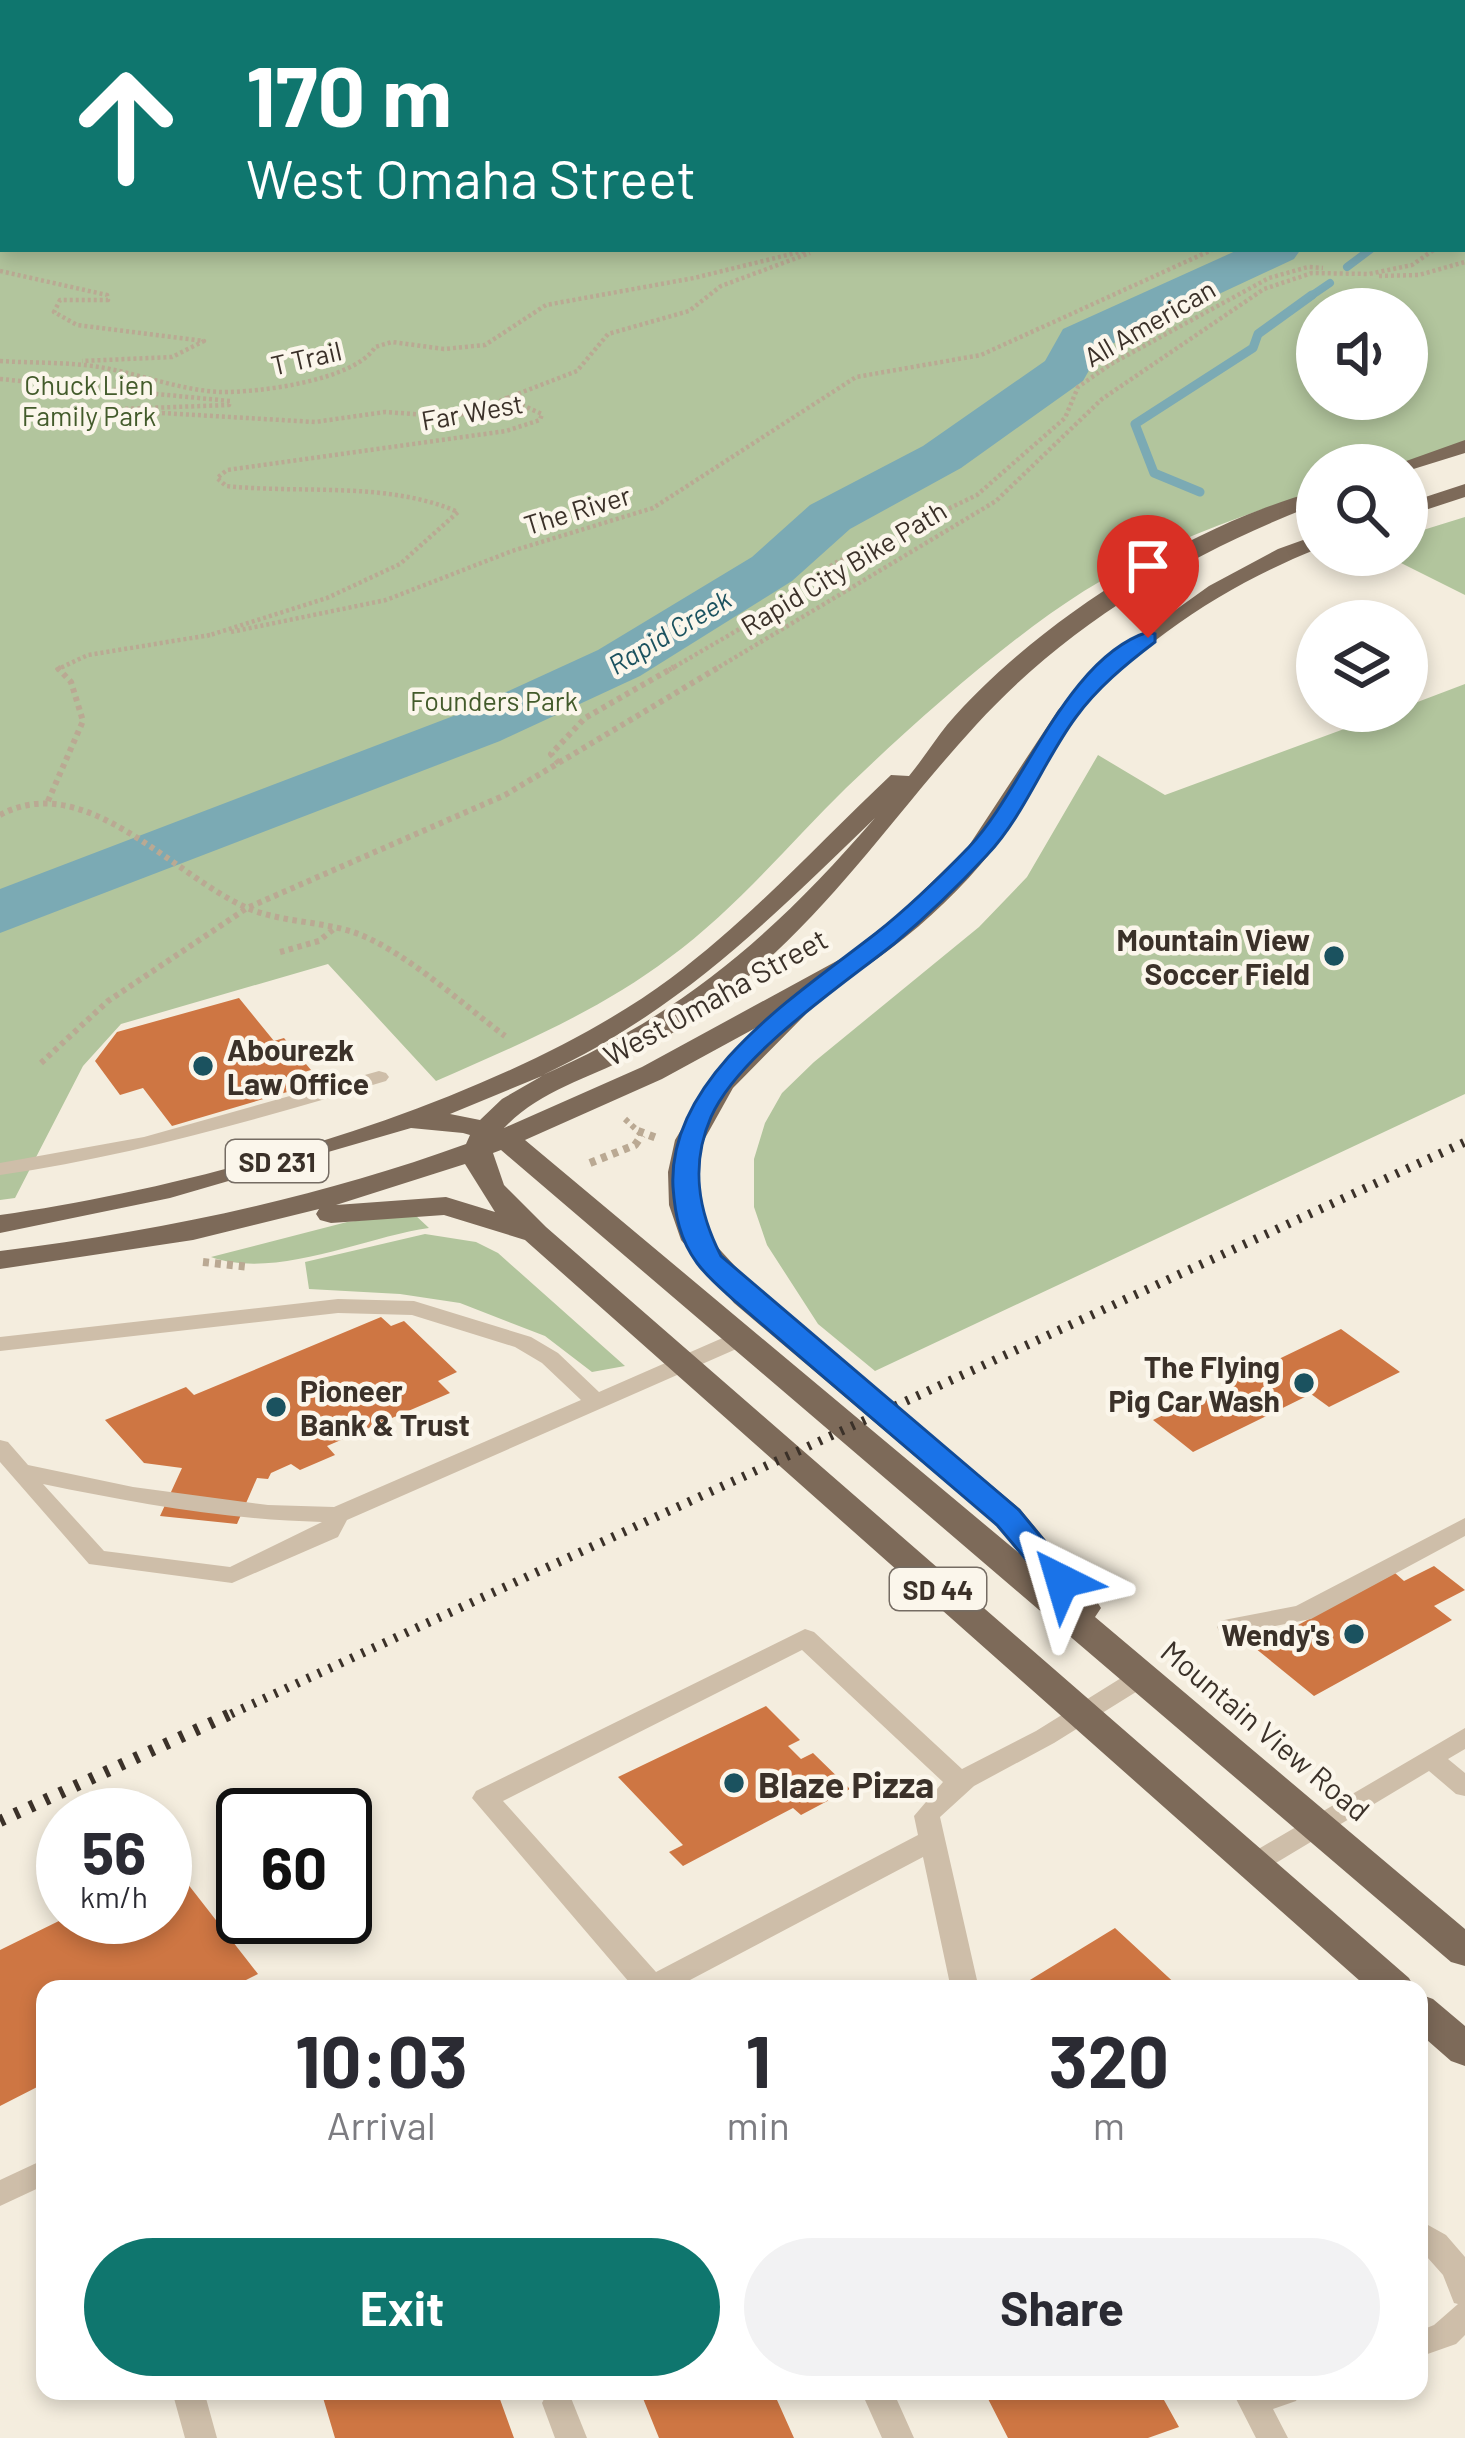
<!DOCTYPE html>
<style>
:root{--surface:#fff;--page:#f2f2f3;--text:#2b2b33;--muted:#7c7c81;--accent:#0f766e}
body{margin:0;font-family:Barlow,sans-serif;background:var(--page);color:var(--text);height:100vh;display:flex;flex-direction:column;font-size:45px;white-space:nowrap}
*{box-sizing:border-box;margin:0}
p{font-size:39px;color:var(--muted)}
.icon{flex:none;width:66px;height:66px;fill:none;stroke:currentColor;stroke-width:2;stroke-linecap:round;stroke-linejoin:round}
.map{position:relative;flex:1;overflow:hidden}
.side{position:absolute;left:36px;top:1980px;width:1392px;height:420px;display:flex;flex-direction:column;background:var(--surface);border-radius:24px;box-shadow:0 6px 18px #0003}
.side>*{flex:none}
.top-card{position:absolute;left:0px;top:0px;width:1467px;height:252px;box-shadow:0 6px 18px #0003;background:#0f766e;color:#fff;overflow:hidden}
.controls{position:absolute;left:1296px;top:288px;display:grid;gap:24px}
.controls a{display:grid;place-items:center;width:132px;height:132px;border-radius:50%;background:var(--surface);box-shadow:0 6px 18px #0003;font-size:60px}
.speed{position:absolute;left:36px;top:1788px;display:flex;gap:24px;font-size:60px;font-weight:700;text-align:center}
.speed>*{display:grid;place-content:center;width:156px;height:156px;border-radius:50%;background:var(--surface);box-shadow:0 6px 18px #0003;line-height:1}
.speed small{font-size:30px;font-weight:400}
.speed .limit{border:6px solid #111;border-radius:18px;background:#fff;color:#111}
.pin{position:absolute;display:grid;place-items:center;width:102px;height:102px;color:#fff;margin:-123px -51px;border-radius:50% 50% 50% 0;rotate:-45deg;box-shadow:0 0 12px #0007}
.pin .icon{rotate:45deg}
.me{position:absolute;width:132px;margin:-66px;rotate:320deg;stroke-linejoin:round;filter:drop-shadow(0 0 9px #0008)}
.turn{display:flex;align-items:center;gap:42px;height:252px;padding:0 48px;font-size:54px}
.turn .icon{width:156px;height:156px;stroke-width:2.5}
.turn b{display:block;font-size:84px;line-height:102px}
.eta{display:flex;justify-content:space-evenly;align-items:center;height:204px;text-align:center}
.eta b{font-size:72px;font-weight:700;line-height:84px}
.primary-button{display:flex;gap:24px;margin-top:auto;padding:24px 48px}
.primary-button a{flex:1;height:138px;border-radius:72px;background:var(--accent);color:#fff;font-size:48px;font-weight:700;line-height:138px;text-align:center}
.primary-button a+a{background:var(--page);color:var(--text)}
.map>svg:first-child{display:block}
.green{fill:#b2c59d;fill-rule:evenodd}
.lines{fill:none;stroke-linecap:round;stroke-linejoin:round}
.stream-far1{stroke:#7baab4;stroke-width:8}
.stream{stroke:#7baab4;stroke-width:9}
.river{fill:#7baab4;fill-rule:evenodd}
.building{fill:#ce7643}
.path-far2{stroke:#baa993;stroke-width:4.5;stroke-dasharray:3 3;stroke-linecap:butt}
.path-far1{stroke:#baa993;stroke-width:6;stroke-dasharray:4.5 4.5;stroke-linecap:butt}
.path{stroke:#baa993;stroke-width:8;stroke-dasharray:6 6;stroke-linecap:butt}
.service{fill:#cebea9;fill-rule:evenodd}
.primary{fill:#7d6a59;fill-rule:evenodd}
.rail-far1{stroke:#3b3129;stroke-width:9;stroke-dasharray:3 9;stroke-linecap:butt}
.rail{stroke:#3b3129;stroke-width:12;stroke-dasharray:4.5 12;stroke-linecap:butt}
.route{fill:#1a73e8;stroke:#114b97;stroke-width:3}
.poi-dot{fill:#1b525f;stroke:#fbf6eb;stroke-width:4.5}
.labels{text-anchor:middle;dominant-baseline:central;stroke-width:9;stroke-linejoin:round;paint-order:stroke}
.far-street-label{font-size:27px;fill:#3b3129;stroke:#fbf6eb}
.far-park-label{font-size:27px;fill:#435b2b;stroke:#fbf6eb}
.far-water-label{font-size:27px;font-style:italic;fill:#1b525f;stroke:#fbf6eb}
.shield{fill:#fbf6eb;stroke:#756c63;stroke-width:3}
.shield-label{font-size:27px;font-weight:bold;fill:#3b3129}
.poi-label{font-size:30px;font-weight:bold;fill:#3b3129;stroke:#fbf6eb;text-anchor:end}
.street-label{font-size:30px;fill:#3b3129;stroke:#fbf6eb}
.near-poi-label{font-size:36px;font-weight:bold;fill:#3b3129;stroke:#fbf6eb;text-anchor:start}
</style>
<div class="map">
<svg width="1465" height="2438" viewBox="0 0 1465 2438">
<rect width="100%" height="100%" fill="#f4edde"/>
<path class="green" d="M0,0h1465v443l-68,22h-80v26c-81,26 -161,55 -233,100 -79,50 -170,132 -238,197 -58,57 -111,122 -177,170 -70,53 -153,88 -233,123l-108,-117 -207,60 -38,42 -68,132 -15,2zM3,3h1461v246h-1461zM1317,309h90v90h-90z
M1465,517v78l-64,-32 -18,3 -22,-8 46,-3v-20z
M1465,684v410l-590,277 -57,-47 -51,-79 -13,-38v-48l11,-36 17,-30 32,-31 165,-135 48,-50 71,-122 67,40 228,-84h14v-5z
M414,1214l15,14c-65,9 -153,52 -218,29l136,-35z
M425,1234l51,8 22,11 127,113 -33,6 -47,-36 -85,-33 -60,-9 -91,-5 -4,-27z"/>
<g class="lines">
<path class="stream-far1" d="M1347,267l24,-18
M1308,298l22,-15"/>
<path class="stream" d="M1200,492l-46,-19 -19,-49 118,-76 5,-14 54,-39"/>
<path class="river" d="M1464,171h1v26h-1z
M1240,249h61l-7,10 -193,90 -18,32 -122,87 -111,61 -58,52 -152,95 -140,65 -500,192v-44l456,-174 142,-65 154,-93 58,-52 113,-59 122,-85 18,-32z"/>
</g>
<path class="building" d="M239,998l35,43 10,-3 27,32 -27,8 10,12 -122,36 -29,-38 -23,7 -25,-34 22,-29z
M381,1317l10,9 13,-5 53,51 -19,9 12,12 -123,53 8,9 -35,15 -9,-6 -20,9 -3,6 -11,-1 -20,46 -77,-8 22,-48 -38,-5 -39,-43 81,-33 8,8z
M1341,1329l59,43 -71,35 -18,-13 -118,58 -40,-32z
M1434,1566l31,24 -31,16 18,14 -138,76 -59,-48 140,-75 9,8z
M766,1706l34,34 -12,6 13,13 12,-6 37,36 -49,26 -8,-7 -110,58 -14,-14 14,-7 -65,-68z
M173,1865l85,109 -30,15h-183v94l-45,23v-156l67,-33h98v-48z
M1115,1928l66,61h-166z
M321,2391h176l17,47h-179z
M640,2391h133l21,47h-135z
M984,2391h175l20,36 -31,11h-140z"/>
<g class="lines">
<path class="path-far2" d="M982,0l4,3
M1170,0l20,3
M0,271l107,24 1,5h-48l-6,12 23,13 127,16 -32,16 -90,4
M1379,276l40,-1 46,-13
M0,361c31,2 62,1 93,5 42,6 85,24 127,26 38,1 136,-12 155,-45l17,-5 52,7 41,-4 61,-40 148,-27 118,-29
M0,379l230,22 -1,4 -108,4 -10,8 15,3 36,-7 153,9 70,-10 58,4 33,-3 30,-15 36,16 -2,6 -34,11 -279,39 -10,8 9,8c76,8 161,-5 232,26l-58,52 -73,34 -120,38
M507,398l70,-27 31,-37 81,-23 32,-25 89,-33
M231,632l155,-32 126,-49 141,-43 203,-131 125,-22 233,-106
M56,670l32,-15 122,-20
M669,670l74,-43 92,-64 142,-68 88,-77 13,-31 33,-23 158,-86 39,-11 15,1
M714,670l282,-169 106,-102 162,-110 48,-16 57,1 43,-9 23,-16"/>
<path class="path-far1" d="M559,763l-8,-9 34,-36 89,-51
M48,801l35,-80 -12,-39 -14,-15
M0,815c84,-46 172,59 245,92 33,15 74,14 108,25 50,17 109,72 152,104
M280,952l39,-11 17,-14
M41,1063l67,-62 139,-93 258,-113 214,-128
M625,1119l16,15"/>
<path class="path" d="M638,1131l19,7
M590,1163l45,-18 7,-10
M203,1262l47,5"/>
<path class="service" d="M897,0h10l1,3h-10z
M1464,58h1v6h-1z
M379,1071l7,2 3,4 -3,4c-127,38 -254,75 -386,94v-12l144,-26z
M338,1299l76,2 117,36 27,16 41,39 135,-59h16l3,5 -3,5 -403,177 -9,17 -106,46 -143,-19 -89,-102v-22l8,2 20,23 105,22 135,18 66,2 247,-107 -39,-37 -27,-16 -103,-32 -74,-2 -338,38v-14zM43,1484c92,19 185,36 279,38l-92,45 -126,-16z
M1465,1518v18l-154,83 -82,16 -9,-2 -3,-6 3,-6 9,-2 67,-13z
M805,1629l9,3 148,137 74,-38 98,-61h18l3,6 -3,6 -98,61 -80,43 -34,31 39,172h-28l-28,-132 -250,132h-38l-163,-191 4,-7zM802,1650l141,132 -29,34 4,19 -262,137 -153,-171z
M1465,1728v21l-17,10 17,14v23l-9,-2 -27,-23 -168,101 -9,3 -9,-3 -4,-7 4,-7z
M45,2159v26l-45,21v-26z
M1419,2220l27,15 19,22v78l-9,9 -37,13v-26l15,-6 24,-21 -4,-1 -11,-28 -24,-27z
M172,2391h32l13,47h-32z
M553,2391l16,2 18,45h-32l-13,-35 5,-10z
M861,2391h32l21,47h-32z
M1232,2391h69l-5,10 -23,8 15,29h-32z"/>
<path class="primary" d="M1465,440v13l-58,18v-6h-12z
M1465,484v13l-58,19v-13z
M1317,491v13c-129,50 -247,118 -341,221 -80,87 -140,179 -233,256 -34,29 -73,56 -113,76 -44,22 -92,35 -126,71l138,-61 202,-110 56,-44 68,-66 90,-137 49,-51 102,-73 69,-37 39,-14v14c-88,35 -178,92 -239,166 -27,33 -42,75 -67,110 -50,73 -128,138 -206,178l4,6 -4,6 -72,73 -29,52 -7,32 2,33 12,35 45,49 264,220 76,91 5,8 -6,9 370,312v37l-14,-4 -950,-812 -8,3 11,32 42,42 863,751 6,11h-46l-844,-749 -81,-25 -113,8 -11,-3 -4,-6 3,-5 -126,31 -193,29v-18c160,-20 314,-52 466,-107l4,-9 -7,-2 -52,-5 -241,70 -170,35v-18c206,-29 504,-113 671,-237 80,-60 148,-135 220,-203l18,1c14,-17 26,-36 38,-51 88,-102 240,-199 370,-234zM875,818c-102,117 -189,194 -332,257 139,-66 223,-152 332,-257zM761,1025l-48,52 -38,63 -7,32 1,33 12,35 53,63 262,222 24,29 -495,-414 137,-61zM542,1076l-40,23 -22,21 -30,-6zM465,1164l30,48 -49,-15 -110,8z
M1419,1994l14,5 32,27v40l-14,-5 -32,-28z"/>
<path class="rail-far1" d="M231,1714l1234,-572"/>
<path class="rail" d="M0,1821l237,-110"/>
</g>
<path class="route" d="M1148,632l7,2v8c-29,22 -58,46 -79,75 -32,43 -52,99 -89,138 -28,30 -60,61 -92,88 -54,43 -156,111 -184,174 -21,48 -13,94 10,139l298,254 58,71 -4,8h-22l-54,-64 -261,-223c-13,-12 -28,-24 -39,-39 -17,-23 -22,-48 -24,-76 -6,-110 125,-193 202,-253 33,-26 65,-57 94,-87 54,-56 97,-189 179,-215z"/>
<g class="poi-dot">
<circle cx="1334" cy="956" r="12"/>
<circle cx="203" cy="1066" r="12"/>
<circle cx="1304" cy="1383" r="12"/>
<circle cx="276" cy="1407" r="12"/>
<circle cx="1354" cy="1634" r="12"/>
<circle cx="734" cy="1783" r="12"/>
</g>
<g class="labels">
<g class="far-street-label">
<text transform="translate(1149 322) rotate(-30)">All American</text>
<text transform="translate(306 357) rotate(-13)">T Trail</text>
<text transform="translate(472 411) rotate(-10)">Far West</text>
<text transform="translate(577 509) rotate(-17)">The River</text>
<text transform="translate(843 567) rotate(-31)">Rapid City Bike Path</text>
</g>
<g class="far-park-label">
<text x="89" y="384">Chuck Lien<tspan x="89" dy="31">Family Park</tspan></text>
<text x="494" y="700">Founders Park</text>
</g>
<g class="far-water-label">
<text transform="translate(669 631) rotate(-31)">Rapid Creek</text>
</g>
<g class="shield">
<rect x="226" y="1140" width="102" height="42" rx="9"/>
<rect x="890" y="1568" width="96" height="42" rx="9"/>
</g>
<g class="shield-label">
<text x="277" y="1161">SD 231</text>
<text x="938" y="1589">SD 44</text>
</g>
<g class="poi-label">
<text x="1310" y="939">Mountain View<tspan x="1310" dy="34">Soccer Field</tspan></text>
<text x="227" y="1049" text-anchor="start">Abourezk<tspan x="227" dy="34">Law Office</tspan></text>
<text x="1280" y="1366">The Flying<tspan x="1280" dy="34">Pig Car Wash</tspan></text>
<text x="300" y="1390" text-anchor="start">Pioneer<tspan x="300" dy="34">Bank &amp; Trust</tspan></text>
<text x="1330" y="1634">Wendy's</text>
</g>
<g class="street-label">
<text transform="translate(715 996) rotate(-29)">West Omaha Street</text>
<text transform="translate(1266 1730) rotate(40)">Mountain View Road</text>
</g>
<g class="near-poi-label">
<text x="758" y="1783">Blaze Pizza</text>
</g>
</g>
</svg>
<div class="controls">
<a><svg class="icon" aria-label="sound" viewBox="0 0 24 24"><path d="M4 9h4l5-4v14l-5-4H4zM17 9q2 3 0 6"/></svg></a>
<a><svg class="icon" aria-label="search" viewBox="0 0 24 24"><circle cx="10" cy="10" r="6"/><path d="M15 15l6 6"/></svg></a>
<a><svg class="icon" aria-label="layers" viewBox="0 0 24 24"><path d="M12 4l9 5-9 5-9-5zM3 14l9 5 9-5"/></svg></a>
</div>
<div class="speed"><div>56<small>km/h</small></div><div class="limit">60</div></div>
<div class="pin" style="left:1148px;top:638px;background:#d93025"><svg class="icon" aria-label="arrive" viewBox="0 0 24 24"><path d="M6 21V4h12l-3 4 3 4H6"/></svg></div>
<svg class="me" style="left:1062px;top:1581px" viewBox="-20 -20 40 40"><path d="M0-17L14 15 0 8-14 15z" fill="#1a73e8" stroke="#fff" stroke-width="4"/></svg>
<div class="top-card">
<div class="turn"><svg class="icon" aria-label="ahead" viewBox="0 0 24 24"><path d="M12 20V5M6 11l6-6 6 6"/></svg><div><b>170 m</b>West Omaha Street</div></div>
</div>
<section class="side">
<div class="eta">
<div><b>10:03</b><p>Arrival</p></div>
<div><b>1</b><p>min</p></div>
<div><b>320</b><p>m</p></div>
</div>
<div class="primary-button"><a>Exit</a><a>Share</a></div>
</section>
</div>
